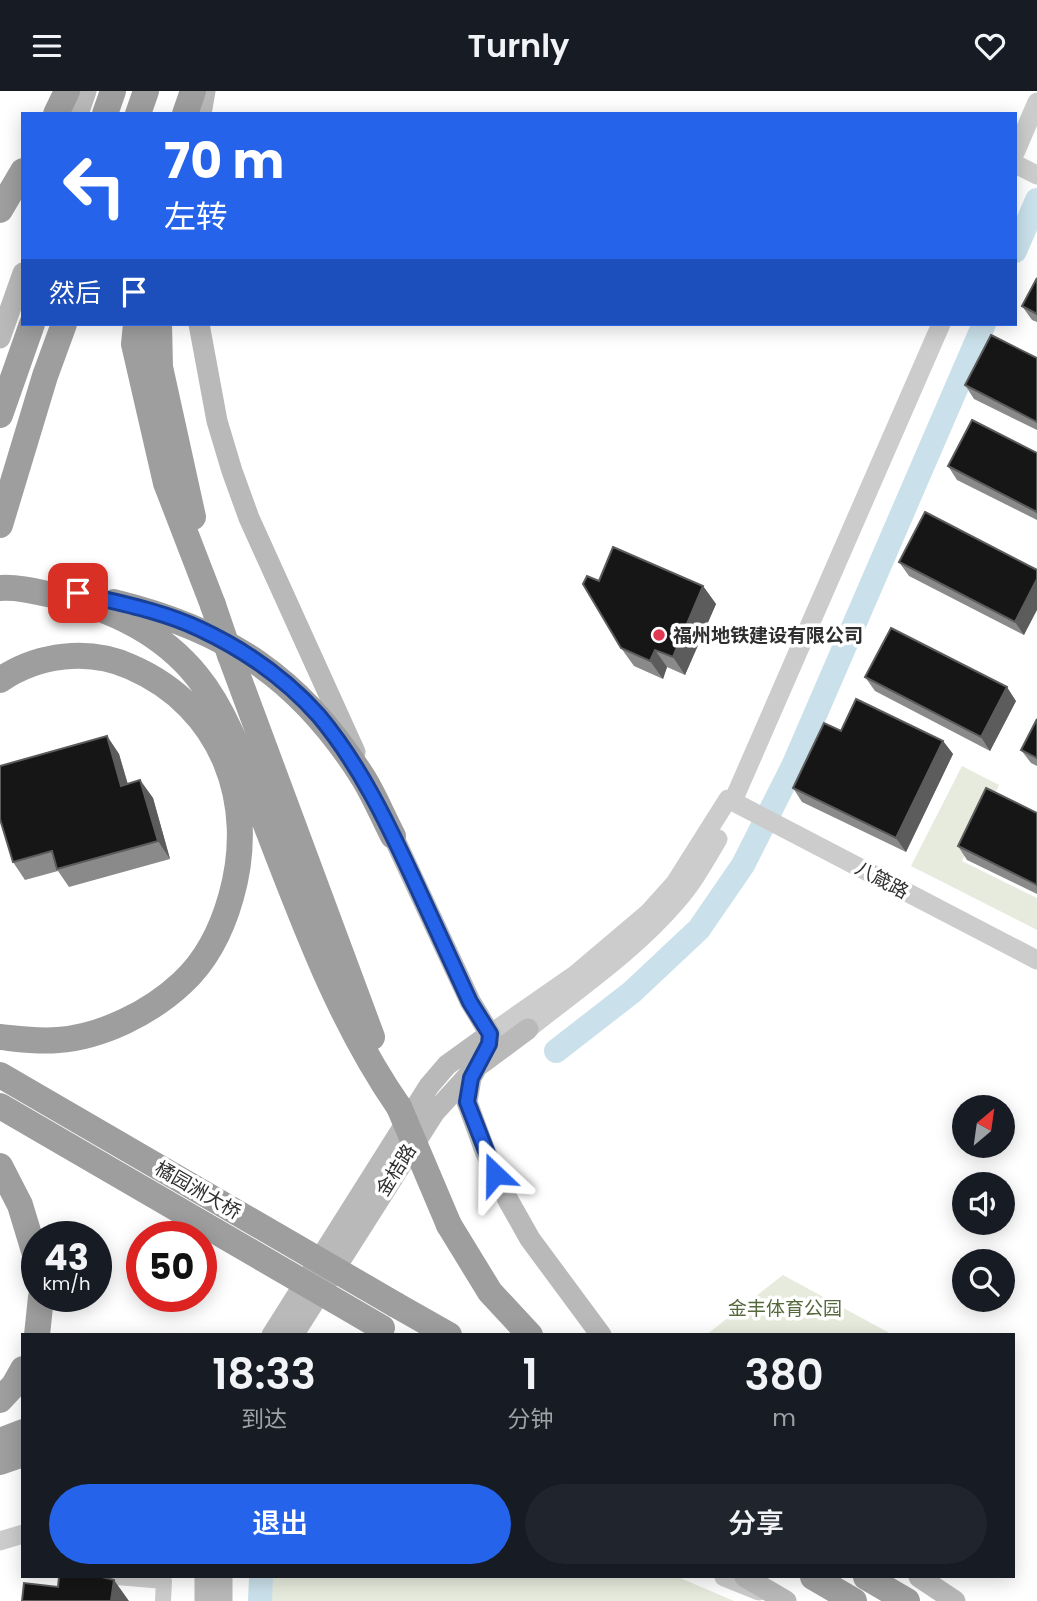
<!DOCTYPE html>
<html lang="zh">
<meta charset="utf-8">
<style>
:root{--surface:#171b24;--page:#20242c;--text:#f1f3f6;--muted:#9ea1a6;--accent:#2563eb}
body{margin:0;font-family:Poppins,"Noto Sans SC",sans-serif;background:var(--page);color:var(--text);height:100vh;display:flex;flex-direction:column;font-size:26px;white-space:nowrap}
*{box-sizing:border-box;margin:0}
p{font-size:23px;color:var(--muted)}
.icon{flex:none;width:38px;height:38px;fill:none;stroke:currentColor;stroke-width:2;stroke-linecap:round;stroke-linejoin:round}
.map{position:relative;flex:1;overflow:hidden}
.sheet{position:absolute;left:21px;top:1242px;width:994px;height:245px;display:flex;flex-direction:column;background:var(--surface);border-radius:0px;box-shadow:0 4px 18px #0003}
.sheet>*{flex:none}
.top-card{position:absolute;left:21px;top:21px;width:996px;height:214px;border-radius:0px;box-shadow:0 4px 18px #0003;background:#2563eb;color:#fff;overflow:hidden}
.needle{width:46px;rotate:29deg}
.fabs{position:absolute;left:952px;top:1004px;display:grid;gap:14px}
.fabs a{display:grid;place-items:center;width:63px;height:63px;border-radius:50%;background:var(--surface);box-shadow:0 4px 18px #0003;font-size:35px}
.speed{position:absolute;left:21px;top:1130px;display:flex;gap:14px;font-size:35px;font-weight:700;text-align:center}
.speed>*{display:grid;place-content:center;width:91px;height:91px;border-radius:50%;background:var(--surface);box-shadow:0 4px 18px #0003;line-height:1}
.speed small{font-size:18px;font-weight:400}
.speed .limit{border:10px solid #d22;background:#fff;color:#111}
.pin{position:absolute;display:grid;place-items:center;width:60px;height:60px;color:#fff;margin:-30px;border-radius:14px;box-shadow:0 4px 10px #0006}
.me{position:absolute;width:77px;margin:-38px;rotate:337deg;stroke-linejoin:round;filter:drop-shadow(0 0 5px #0008)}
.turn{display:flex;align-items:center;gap:24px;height:147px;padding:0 28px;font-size:32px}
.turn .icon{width:91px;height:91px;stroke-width:2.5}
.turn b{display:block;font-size:49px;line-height:60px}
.then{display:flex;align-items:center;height:66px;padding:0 28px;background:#0003;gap:14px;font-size:26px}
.eta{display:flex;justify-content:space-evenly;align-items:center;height:119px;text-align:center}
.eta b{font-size:42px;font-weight:600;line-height:49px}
.cta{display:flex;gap:14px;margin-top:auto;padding:14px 28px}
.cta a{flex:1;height:80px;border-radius:42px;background:var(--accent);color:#fff;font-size:28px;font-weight:600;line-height:80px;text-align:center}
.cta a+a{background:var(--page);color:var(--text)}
header{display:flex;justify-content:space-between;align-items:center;height:91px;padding:0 28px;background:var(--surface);font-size:32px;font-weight:600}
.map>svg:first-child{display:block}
.green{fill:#e6ebdd}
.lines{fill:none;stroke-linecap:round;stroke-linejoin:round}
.river{stroke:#cae1eb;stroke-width:24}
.minor{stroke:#ccc;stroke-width:16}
.tertiary{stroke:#ccc;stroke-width:19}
.secondary{stroke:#b9b9b9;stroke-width:21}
.trunk{stroke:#9e9e9e;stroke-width:26}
.trunk-bridge{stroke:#9e9e9e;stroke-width:26}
.wall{fill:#8a8a8a}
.shaded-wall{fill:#5c5c5c}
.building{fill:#161616;stroke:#5c5c5c;stroke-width:2}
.route-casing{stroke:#184099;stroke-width:18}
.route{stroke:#2563eb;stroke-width:12}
.poi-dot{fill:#e03752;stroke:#fff;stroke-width:2.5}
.labels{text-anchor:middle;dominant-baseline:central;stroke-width:7;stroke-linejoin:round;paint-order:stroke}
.poi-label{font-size:19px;font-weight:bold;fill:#2f2f2f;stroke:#fff;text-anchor:start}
.street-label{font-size:19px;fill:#2f2f2f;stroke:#fff}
.park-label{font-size:19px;fill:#56693d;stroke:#fff}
</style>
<header><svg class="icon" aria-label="menu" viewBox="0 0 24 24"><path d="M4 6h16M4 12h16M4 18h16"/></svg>Turnly<svg class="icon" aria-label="heart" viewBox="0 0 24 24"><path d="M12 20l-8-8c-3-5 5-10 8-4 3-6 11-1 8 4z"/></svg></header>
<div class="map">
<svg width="1037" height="1510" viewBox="0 0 1037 1510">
<rect width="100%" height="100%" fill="#fff"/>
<path class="green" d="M962,675l37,19 -37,76 75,37v32l-126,-64z
M783,1184l110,60h-187z
M271,1486h407l56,24h-463z"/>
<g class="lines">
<path class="river" d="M1015,160l22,-51
M556,960l76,-59 67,-63 44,-64 50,-99 191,-442
M260,1510l1,-24"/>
<path class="minor" d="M117,1486l47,4 -1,20"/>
<path class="tertiary" d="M1015,62l22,-51
M1015,73l22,11
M733,710l208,-477
M528,938c50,-40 106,-78 148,-127 17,-19 29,-41 42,-63
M490,943l86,-60 72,-61 27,-30 53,-84 309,161
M0,1450l23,-7
M724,1486l35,14"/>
<path class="secondary" d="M78,23l8,-23
M201,23l4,-23
M199,233l18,97 15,50 17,47 106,234
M0,247l23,-65
M387,732l83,178 20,33 -1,10 -18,34 -4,24 18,49 23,49 22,39 71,96
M272,1244l157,-249 18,-21 43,-31
M293,1244l141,-222 40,-44 54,-40
M745,1486l41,24
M919,1486l36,24
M205,1510v-24
M222,1510v-24"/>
<path class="trunk" d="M56,23l11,-23
M105,23l8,-23
M138,23l8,-23
M185,23l8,-23
M0,119l23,-39
M136,233l-2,20 32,139 47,122
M159,233l1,43 33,150
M0,324l32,-91
M0,434l45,-149 19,-52
M0,497c18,-1 34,3 52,7 56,12 108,35 145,81 35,43 51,103 71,154 37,95 72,192 131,277
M114,511c114,28 187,76 250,177 11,18 19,38 29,57
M230,564l142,382
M0,589c38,-26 89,-32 131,-13 92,40 127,136 100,230 -9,32 -25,64 -49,86 -32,30 -81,54 -124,57 -19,2 -39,-1 -58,-3
M0,1075l20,39 17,56
M449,1134l41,67 40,43
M396,1214l53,30
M37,1244l4,-38
M0,1309l14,-15 9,-16
M0,1350l23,-9
M0,1371l23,-8
M813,1486l41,24
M866,1486l41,24"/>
<path class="trunk-bridge" d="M213,514l17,50
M0,984l396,230
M0,1015l382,222
M399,1016l50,118"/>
</g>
<path class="wall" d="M1037,187v44l-5,-2 -10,-14z
M1037,267v72l-63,-31 -9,-14z
M1037,362v67l-80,-40 -9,-14z
M899,471l138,8 -13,65 -115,-59z
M599,490l104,5 13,18 -31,71 -18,-8 -4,12 -29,-13 -13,-18z
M865,586l151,24 -26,50 -115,-60z
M1037,628v47l-6,-3 -10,-13z
M841,640l102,10 10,13 -47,98 -104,-50 -9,-14z
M107,645l12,18 9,30 12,-4 13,18 17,61 -101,28 -11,-16 -33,9 -12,-18z
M1037,722v81l-70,-34 -9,-14z"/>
<path class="shaded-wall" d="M1037,488v31l-13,25 -9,-13z
M703,495l13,18 -31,71 -12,-18z
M655,559l12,17 -4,12 -13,-18z
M1007,596l9,14 -26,50 -9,-14z
M107,645l12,18 14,49 -12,-17z
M943,650l10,13 -47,98 -10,-14z
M140,689l13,18 17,61 -12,-18z
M114,1489l15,21h-18z"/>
<path class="building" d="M1037,187v36l-15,-8z
M991,244l46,23v64l-72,-37z
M972,329l65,33v59l-89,-46z
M925,421l112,58v9l-22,43 -116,-60z
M613,456l90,39 -30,71 -18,-7 -5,11 -29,-13 -38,-64 4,-8 12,5z
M891,537l116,59 -26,50 -116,-60z
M856,608l87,42 -47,97 -103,-50 31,-65 17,8z
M1037,628v39l-16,-8z
M107,645l14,50 19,-6 18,61 -101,28 -5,-18 -39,11 -13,-43v-53z
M986,697l51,25v72l-79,-39z
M59,1486h43l12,3 -3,21h-89l2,-18 34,4z"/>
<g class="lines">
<defs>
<path id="route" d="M78,502c41,10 84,18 122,36 45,21 86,50 119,87 40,48 67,104 93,160 19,42 39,84 58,126l20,32 -1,10 -18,34 -4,24 28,72"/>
</defs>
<use href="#route" class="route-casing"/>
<use href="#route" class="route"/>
</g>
<circle class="poi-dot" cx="659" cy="544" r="7"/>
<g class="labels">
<g class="poi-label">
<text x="673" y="544">福州地铁建设有限公司</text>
</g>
<g class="street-label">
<text transform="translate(882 789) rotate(28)">八箴路</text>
<text transform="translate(396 1079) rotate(-58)">金桔路</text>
<text transform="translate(198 1099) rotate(30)">橘园洲大桥</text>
</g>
<g class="park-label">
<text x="785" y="1217">金丰体育公园</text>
</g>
</g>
</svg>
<div class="fabs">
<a><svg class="needle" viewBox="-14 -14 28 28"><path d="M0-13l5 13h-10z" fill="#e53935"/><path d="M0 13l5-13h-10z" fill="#9ea1a6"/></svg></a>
<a><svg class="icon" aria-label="sound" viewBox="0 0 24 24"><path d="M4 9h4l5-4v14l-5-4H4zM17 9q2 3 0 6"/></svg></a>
<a><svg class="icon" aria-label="search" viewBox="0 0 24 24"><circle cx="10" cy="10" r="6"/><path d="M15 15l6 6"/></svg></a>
</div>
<div class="speed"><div>43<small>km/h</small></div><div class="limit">50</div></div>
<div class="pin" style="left:78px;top:502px;background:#d93025"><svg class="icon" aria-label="arrive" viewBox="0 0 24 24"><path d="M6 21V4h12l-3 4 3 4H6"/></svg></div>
<svg class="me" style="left:495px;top:1083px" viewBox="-20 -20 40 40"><path d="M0-17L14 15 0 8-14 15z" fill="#2563eb" stroke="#fff" stroke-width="4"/></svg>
<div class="top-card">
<div class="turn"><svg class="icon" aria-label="left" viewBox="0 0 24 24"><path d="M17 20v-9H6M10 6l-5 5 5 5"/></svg><div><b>70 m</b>左转</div></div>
<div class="then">然后<svg class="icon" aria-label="arrive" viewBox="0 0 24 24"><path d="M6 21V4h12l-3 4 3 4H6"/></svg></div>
</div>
<section class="sheet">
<div class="eta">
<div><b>18:33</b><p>到达</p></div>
<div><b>1</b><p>分钟</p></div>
<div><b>380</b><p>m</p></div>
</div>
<div class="cta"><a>退出</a><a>分享</a></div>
</section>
</div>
